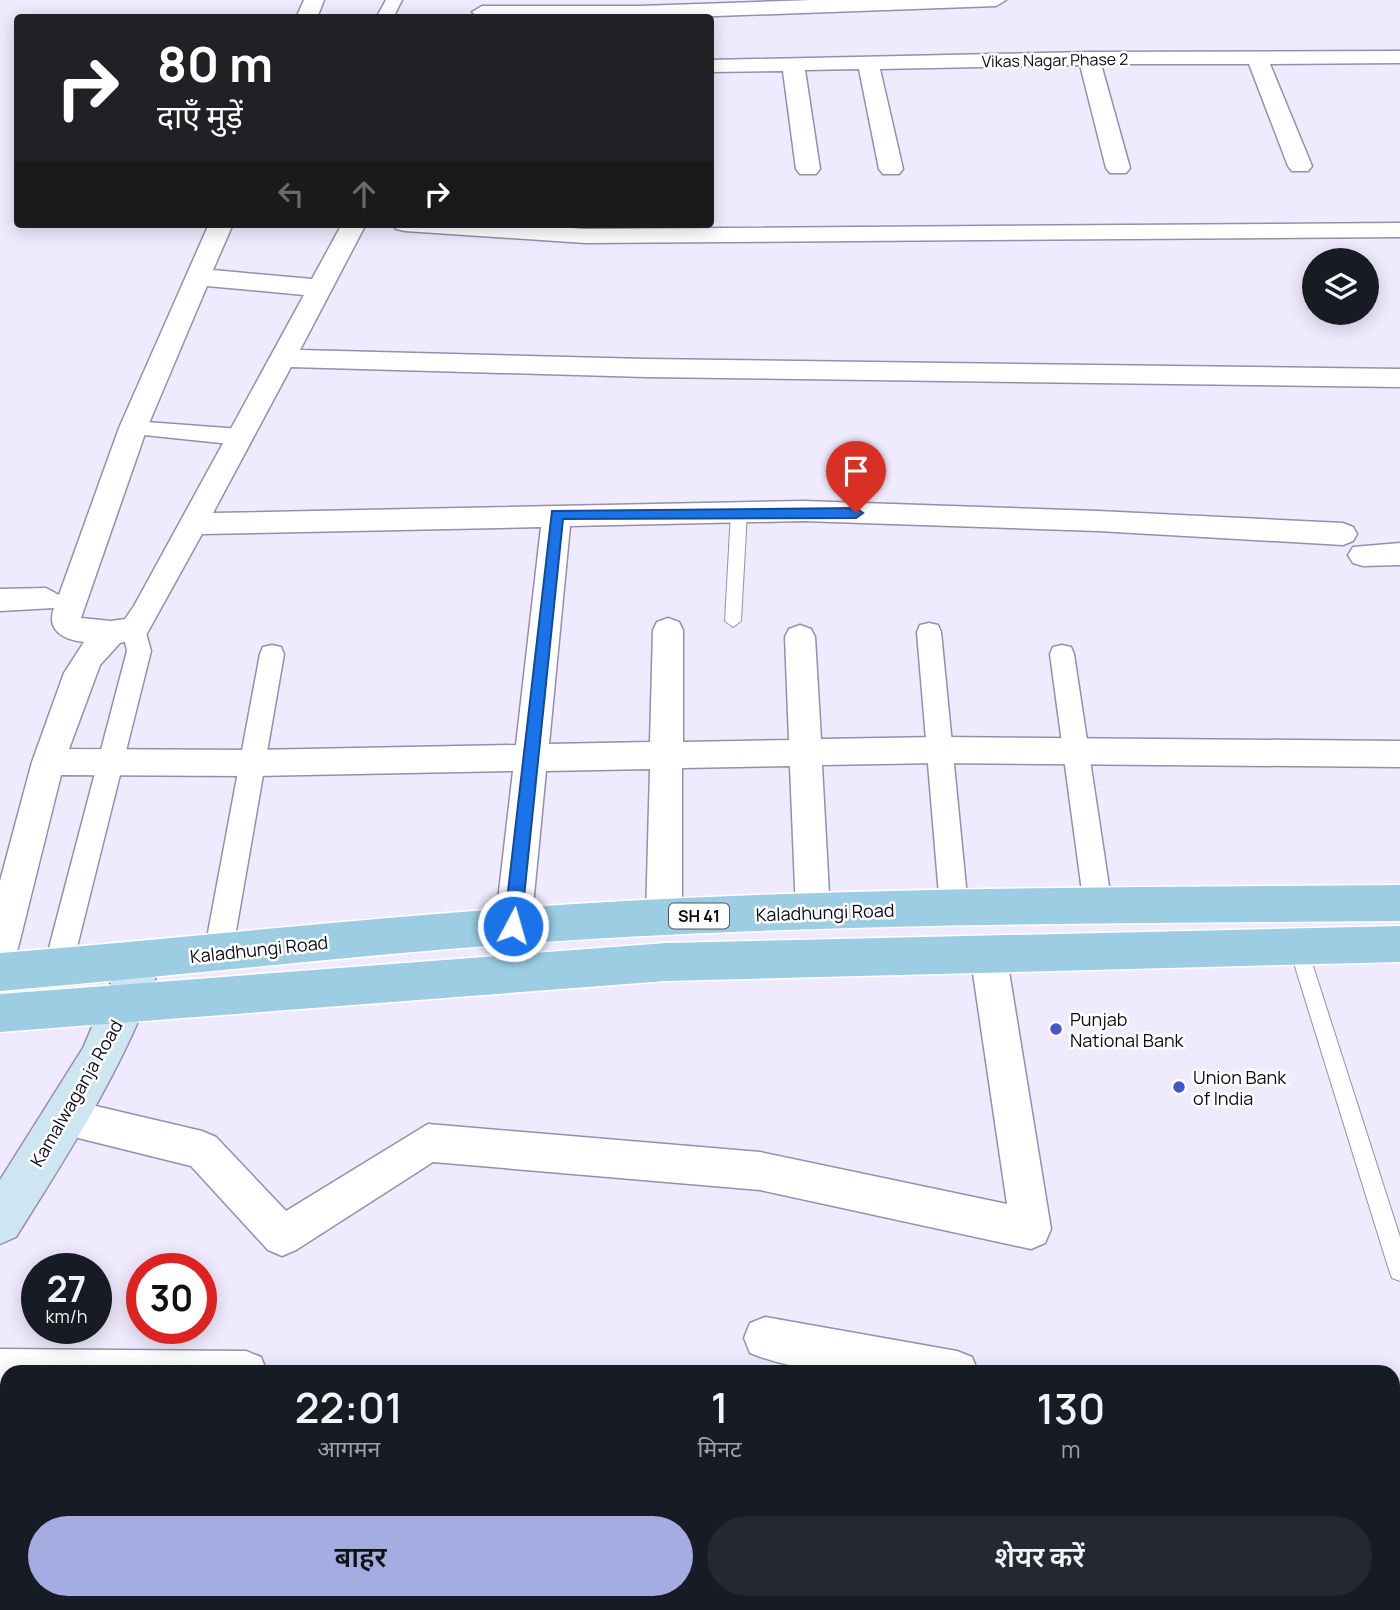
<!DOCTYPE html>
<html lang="hi">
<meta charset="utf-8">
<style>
:root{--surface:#171b24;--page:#242831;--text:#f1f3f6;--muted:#9ea1a6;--accent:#a4ace2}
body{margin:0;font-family:Manrope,"Noto Sans Devanagari",sans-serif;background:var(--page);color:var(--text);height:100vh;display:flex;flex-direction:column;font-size:26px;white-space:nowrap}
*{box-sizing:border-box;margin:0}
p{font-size:23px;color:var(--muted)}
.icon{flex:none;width:38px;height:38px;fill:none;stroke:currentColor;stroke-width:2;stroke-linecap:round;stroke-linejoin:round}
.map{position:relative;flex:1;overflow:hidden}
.side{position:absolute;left:0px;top:1365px;width:1400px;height:245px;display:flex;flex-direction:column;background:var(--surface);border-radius:21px 21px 0 0;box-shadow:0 4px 18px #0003}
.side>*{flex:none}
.hud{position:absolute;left:14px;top:14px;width:700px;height:214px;border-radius:7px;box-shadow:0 4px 18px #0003;background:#202124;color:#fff;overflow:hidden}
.buttons{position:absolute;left:1302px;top:248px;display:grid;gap:14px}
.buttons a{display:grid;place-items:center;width:77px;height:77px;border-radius:50%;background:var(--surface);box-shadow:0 4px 18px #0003;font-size:35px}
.speed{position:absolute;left:21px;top:1253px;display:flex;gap:14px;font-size:35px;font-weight:700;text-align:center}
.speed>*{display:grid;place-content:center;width:91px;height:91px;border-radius:50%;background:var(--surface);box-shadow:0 4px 18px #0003;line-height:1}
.speed small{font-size:18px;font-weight:400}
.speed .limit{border:10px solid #d22;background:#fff;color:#111}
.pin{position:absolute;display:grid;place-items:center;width:60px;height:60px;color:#fff;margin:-72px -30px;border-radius:50% 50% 50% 0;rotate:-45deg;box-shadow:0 0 7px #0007}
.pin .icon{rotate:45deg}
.me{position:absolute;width:77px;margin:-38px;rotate:6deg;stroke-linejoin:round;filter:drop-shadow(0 0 5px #0008)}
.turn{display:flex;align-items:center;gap:24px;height:147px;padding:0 28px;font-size:32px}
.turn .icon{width:91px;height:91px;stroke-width:2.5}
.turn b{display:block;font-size:49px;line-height:60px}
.lanes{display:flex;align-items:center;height:66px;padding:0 28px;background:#0003;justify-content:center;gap:35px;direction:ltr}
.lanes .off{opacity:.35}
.eta{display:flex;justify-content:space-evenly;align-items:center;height:119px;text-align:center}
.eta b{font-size:42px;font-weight:600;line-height:49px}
.cta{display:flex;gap:14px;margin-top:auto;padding:14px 28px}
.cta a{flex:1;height:80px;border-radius:42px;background:var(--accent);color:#111;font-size:28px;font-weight:600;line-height:80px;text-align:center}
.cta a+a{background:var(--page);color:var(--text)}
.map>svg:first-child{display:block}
.building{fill:#dfb9b5}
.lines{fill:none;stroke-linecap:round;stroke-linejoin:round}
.service-casing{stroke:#968eab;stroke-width:2}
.pedestrian-casing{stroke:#968eab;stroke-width:3}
.minor-casing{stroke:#968eab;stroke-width:3}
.secondary-casing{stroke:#968eab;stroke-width:3}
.primary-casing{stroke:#fff;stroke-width:3}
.service{fill:#fff;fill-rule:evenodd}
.pedestrian{fill:#fff;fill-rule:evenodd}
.minor{fill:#fff;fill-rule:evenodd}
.secondary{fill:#cee6f1;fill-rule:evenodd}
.primary{fill:#9ccde3;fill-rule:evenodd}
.route{fill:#1a73e8;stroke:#114b97;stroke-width:2}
.poi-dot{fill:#4755ca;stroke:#fff;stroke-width:2.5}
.labels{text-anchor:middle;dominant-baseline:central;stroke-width:5;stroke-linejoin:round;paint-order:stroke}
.far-street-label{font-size:16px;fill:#0c0913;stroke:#fff}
.shield{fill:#fff;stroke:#55535a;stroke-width:2}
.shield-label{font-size:16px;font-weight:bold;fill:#0c0913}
.street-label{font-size:18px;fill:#0c0913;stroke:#fff}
.poi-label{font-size:18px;fill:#0c0913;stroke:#fff;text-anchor:start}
</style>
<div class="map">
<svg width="1400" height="1610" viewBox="0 0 1400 1610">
<rect width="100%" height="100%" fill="#f0eafe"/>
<path class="building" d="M0,1449h7v72l-7,-1z"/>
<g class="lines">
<defs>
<path id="service" d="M739,507l8,5 -6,109 -8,6 -8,-6 6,-109z
M1297,936l7,2 2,6 94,293v44l-8,-3 -3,-8 -101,-326 2,-6z"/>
<path id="pedestrian" d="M386,0h16l-9,18h-17z
M133,421l107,8 8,3 3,5 -3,5 -8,3 -115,-12 -3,-5 3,-5z
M134,620l9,2 8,29 -79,316 -4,9 -10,4 -10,-4 -4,-9 83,-316 -5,-22 3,-7z
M929,623l9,2 3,7 27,275 -4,9 -10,3 -10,-3 -4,-9 -23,-275 3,-7z
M272,645l9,2 3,7 -52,300 -4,9 -10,4 -10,-4 -4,-9 56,-300 3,-7z
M1062,645l9,2 3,7 38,252 -4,9 -10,3 -10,-3 -4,-9 -34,-252 3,-7z"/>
<path id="minor" d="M304,0h20l-7,18h-21z
M812,0h194l-10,6 -335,12h-182l-7,-6 10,-6h158z
M1400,51v12l-130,1 42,102 -4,5h-16l-4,-5 -39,-102h-148l29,104 -4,5h-16l-4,-5 -26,-103 -200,4 23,100 -4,5h-16l-4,-5 -20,-100 -54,1 15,99 -4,5h-16l-4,-5 -13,-98 -73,1v-12l379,-8z
M1400,223v14l-815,6 -180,-12 -9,-2 -3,-5h123l69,5z
M209,224h24l-20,46 99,9 30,-55h24l-66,126 346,9 754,10v18l-754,-10 -355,-10 -78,146 590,-12 295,10 245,12 10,4 4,7 -4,7 -10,4 -245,-14 -295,-10 -233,5 -21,218 101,-2 3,-112 4,-8 11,-4 11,4 4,8v112l106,-2 -4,-103 4,-8 11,-4 11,4 4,8 6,102 118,-2 461,4v26l-461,-4 -117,2 8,147 -5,11 -12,4 -12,-4 -5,-11 -6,-146 -108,2v149l-6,11 -12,4 -12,-4 -6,-11 4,-148 -104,2 -15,155 -6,11 -12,5 -12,-5 -6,-11 18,-155 -263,5 -189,-1 -43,173 -5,11 -13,5v-83l32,-119 32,-89 20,-31c-21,-2 -38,-12 -30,-34l-54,3v-22l46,-1 13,7 60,-167zM207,286l97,9 -170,311 -9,13 -14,2 -30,-3 66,-190zM541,527l-25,218 -266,5 -181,-1 31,-84 20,-22 25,-6 57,-103z
M1400,543v22l-37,1 -10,-3 -5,-8 5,-8z
M988,937l13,5 5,11 45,276 -6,14 -14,6 -271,-59 -327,-28 -137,88 -14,6 -14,-6 -77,-84 -125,-31 -13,-5 -6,-13 6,-13 13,-5 136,32 14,6 70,74 142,-87 332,28 247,52 -37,-251 5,-11z
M765,1317l192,34 15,6 6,15c-74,0 -158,10 -228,-19l-6,-15 6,-15z
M0,1349l246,2 15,6 6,15h-260v19h-7z
M1393,1441l7,1v44l-7,-1z
M1393,1569l7,1v40h-19l-6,-7h18z"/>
<path id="secondary" d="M141,941l15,6 6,13c-34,101 -90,188 -146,277l-16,7v-64l83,-132 43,-101z"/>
<path id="primary" d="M1400,885v36c-258,2 -517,2 -775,16 -209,11 -417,36 -625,54v-38c208,-17 416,-41 625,-52 258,-14 517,-14 775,-16z
M1400,926v36l-734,19 -666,51v-38l666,-51z"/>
</defs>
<use href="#service" class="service-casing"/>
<use href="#pedestrian" class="pedestrian-casing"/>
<use href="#minor" class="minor-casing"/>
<use href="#secondary" class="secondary-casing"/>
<use href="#primary" class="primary-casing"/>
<use href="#service" class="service"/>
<use href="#pedestrian" class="pedestrian"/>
<use href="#minor" class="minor"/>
<use href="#secondary" class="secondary"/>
<use href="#primary" class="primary"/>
</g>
<path class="route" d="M856,508l7,5 -7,5 -293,1 -42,407 -2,5h-12l-3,-5 48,-415z"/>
<g class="poi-dot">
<circle cx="1056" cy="1029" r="7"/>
<circle cx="1179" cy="1087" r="7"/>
</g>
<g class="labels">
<g class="far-street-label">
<text transform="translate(1055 60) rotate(-1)">Vikas Nagar Phase 2</text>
</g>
<rect class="shield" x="669" y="903.5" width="60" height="25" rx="5"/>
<g class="shield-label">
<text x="699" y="916">SH 41</text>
</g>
<g class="street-label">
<text transform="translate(825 912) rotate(-2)">Kaladhungi Road</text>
<text transform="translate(259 949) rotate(-6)">Kaladhungi Road</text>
<text transform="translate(76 1093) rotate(-60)">Kamalwaganja Road</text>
</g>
<g class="poi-label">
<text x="1070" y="1019">Punjab<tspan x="1070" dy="21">National Bank</tspan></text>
<text x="1193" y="1077">Union Bank<tspan x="1193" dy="21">of India</tspan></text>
</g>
</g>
</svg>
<div class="buttons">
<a><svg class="icon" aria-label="layers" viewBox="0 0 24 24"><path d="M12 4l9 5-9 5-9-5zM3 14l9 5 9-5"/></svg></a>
</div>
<div class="speed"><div>27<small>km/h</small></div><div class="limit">30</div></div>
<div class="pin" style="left:856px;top:513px;background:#d93025"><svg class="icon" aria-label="arrive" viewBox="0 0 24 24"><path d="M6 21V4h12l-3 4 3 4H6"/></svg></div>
<svg class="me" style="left:513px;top:926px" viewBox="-20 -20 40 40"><circle r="17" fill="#1a73e8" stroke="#fff" stroke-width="3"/><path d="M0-11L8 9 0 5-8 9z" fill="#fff"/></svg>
<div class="hud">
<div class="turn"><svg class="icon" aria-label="right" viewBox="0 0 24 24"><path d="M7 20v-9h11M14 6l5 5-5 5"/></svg><div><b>80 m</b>दाएँ मुड़ें</div></div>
<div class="lanes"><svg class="icon off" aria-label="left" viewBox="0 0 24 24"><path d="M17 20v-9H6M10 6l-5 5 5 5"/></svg><svg class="icon off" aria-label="ahead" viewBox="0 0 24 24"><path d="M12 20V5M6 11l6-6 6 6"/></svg><svg class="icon" aria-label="right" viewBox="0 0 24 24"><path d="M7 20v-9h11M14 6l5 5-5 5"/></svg></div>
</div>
<section class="side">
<div class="eta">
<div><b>22:01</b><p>आगमन</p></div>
<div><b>1</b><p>मिनट</p></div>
<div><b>130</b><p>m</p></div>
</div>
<div class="cta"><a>बाहर</a><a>शेयर करें</a></div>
</section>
</div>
